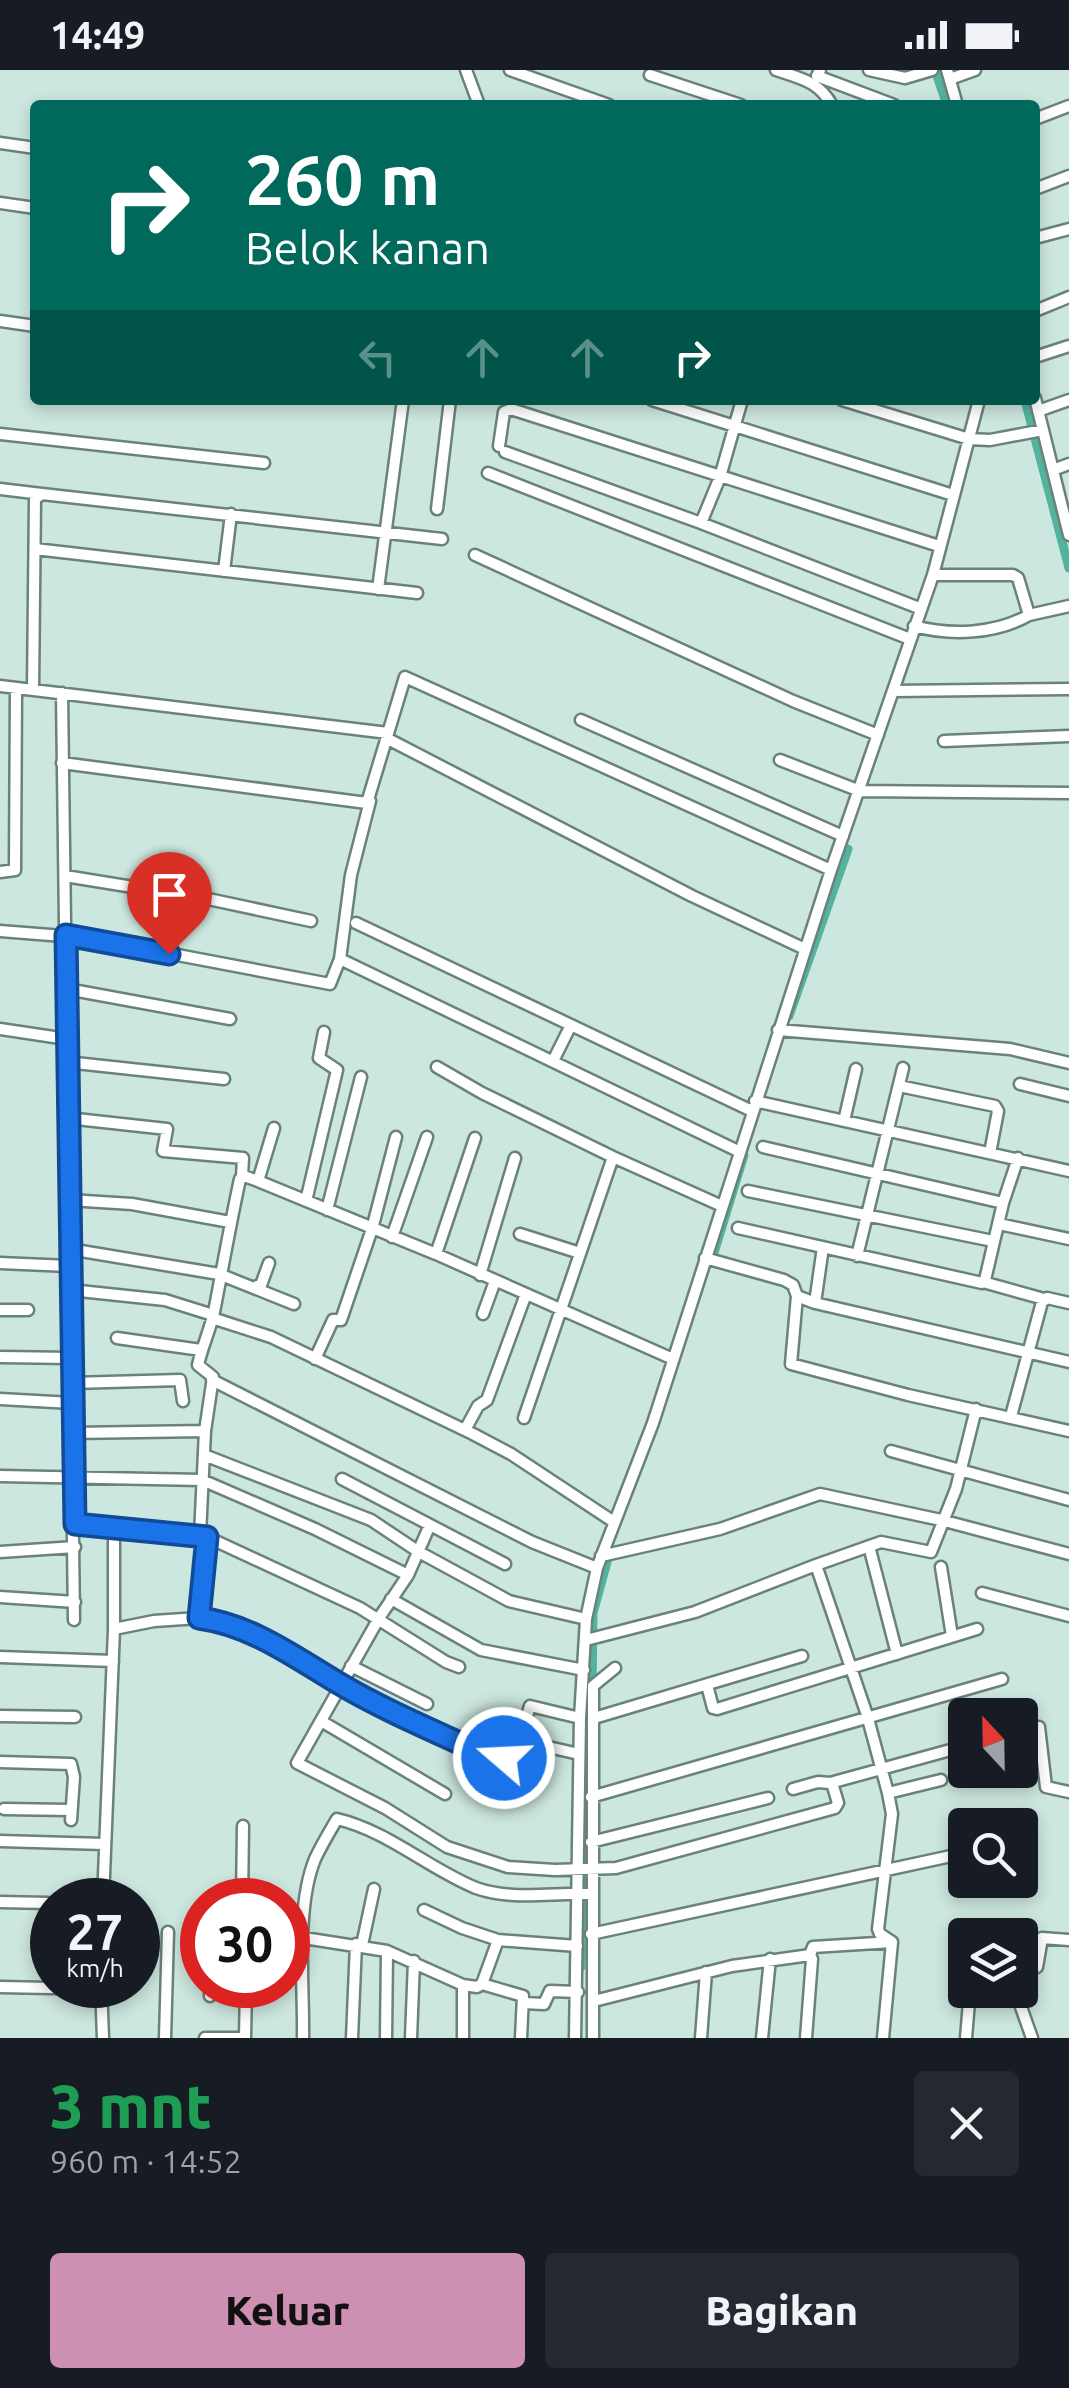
<!DOCTYPE html>
<html lang="id">
<meta charset="utf-8">
<style>
:root{--surface:#171b24;--page:#242831;--text:#f1f3f6;--muted:#9ea1a6;--accent:#cd90b2}
body{margin:0;font-family:Ubuntu,sans-serif;background:var(--page);color:var(--text);height:100vh;display:flex;flex-direction:column;font-size:38px;white-space:nowrap}
*{box-sizing:border-box;margin:0}
p{font-size:32px;color:var(--muted)}
.icon{flex:none;width:55px;height:55px;fill:none;stroke:currentColor;stroke-width:2;stroke-linecap:round;stroke-linejoin:round}
.map{position:relative;height:1968px;overflow:hidden}
.sheet{display:flex;flex-direction:column;background:var(--surface);flex:1}
.sheet>*{flex:none}
.banner{position:absolute;left:30px;top:30px;width:1010px;height:305px;border-radius:10px;box-shadow:0 5px 15px #0003;background:#00695c;color:#fff;overflow:hidden}
.needle{width:65px;rotate:338deg}
.tools{position:absolute;left:948px;top:1628px;display:grid;gap:20px}
.tools a{display:grid;place-items:center;width:90px;height:90px;border-radius:10px;background:var(--surface);box-shadow:0 5px 15px #0003;font-size:50px}
.speed{position:absolute;left:30px;top:1808px;display:flex;gap:20px;font-size:50px;font-weight:700;text-align:center}
.speed>*{display:grid;place-content:center;width:130px;height:130px;border-radius:50%;background:var(--surface);box-shadow:0 5px 15px #0003;line-height:1}
.speed small{font-size:25px;font-weight:400}
.speed .limit{border:15px solid #d22;background:#fff;color:#111}
.pin{position:absolute;display:grid;place-items:center;width:85px;height:85px;color:#fff;margin:-102px -42px;border-radius:50% 50% 50% 0;rotate:-45deg;box-shadow:0 0 10px #0007}
.pin .icon{rotate:45deg}
.me{position:absolute;width:110px;margin:-55px;rotate:289deg;stroke-linejoin:round;filter:drop-shadow(0 0 8px #0008)}
.turn{display:flex;align-items:center;gap:35px;height:210px;padding:0 50px;font-size:45px}
.turn .icon{width:130px;height:130px;stroke-width:2.5}
.turn b{display:block;font-size:70px;line-height:85px}
.lanes{display:flex;align-items:center;height:95px;padding:0 50px;background:#0003;justify-content:center;gap:50px;direction:ltr}
.lanes .off{opacity:.35}
.round{display:grid;place-items:center;flex:none;width:105px;height:105px;border-radius:10px;background:var(--page)}
.head{display:flex;align-items:center;justify-content:space-between;height:170px;padding:0 50px}
h1{font-size:60px;font-weight:800;line-height:75px;color:#1e9e55}
.action{display:flex;gap:20px;margin-top:auto;padding:20px 50px}
.action a{flex:1;height:115px;border-radius:10px;background:var(--accent);color:#111;font-size:40px;font-weight:800;line-height:115px;text-align:center}
.action a+a{background:var(--page);color:var(--text)}
.status{display:flex;justify-content:space-between;align-items:center;height:70px;padding:0 50px;background:var(--surface);direction:ltr}
.status svg{height:28px;fill:currentColor}
.map>svg:first-child{display:block}
.lines{fill:none;stroke-linecap:round;stroke-linejoin:round}
.canal{stroke:#53b39d;stroke-width:9}
.minor-casing{stroke:#6a827b;stroke-width:15}
.minor{stroke:#fff;stroke-width:10}
.route-casing{stroke:#114b97;stroke-width:25}
.route{stroke:#1a73e8;stroke-width:18}
</style>
<div class="status"><b>14:49</b><svg viewBox="0 0 49 12"><path d="M0 12V9h3v3zM5 12V6h3v6zM10 12V3h3v9zM15 12V0h3v12zM26 1h20v11H26zM47 4h2v5h-2z"/></svg></div>
<div class="map">
<svg width="1069" height="1968" viewBox="0 0 1069 1968">
<rect width="100%" height="100%" fill="#cce7df"/>
<g class="lines">
<path class="canal" d="M935,0l12,35
M1025,330l44,168
M789,946l59,-167
M714,1183l30,-98
M592,1622l1,-79 14,-51
M581,1897l7,-194"/>
<defs>
<path id="minor" d="M466,0l13,35
M510,0l99,35
M776,0c26,9 42,11 56,35
M820,0l-3,6 77,29
M869,0l36,8 27,-8
M947,0l10,35
M650,5l91,30
M950,9l25,-9
M1035,49l34,-13
M0,73l35,5
M1035,119l34,-13
M0,133l35,5
M1035,168l34,-9
M1035,241l34,-14
M0,251l35,5
M1035,287l34,-11
M1035,328l34,137
M652,330l301,95
M842,330l127,39 21,1 53,-10
M1038,341l31,-11
M0,364l264,29
M499,376l5,-34 7,-3 428,137
M505,382l196,71 218,85
M1053,400l16,-6
M488,403l422,166
M0,419l42,5
M437,439l13,-109
M701,453l19,-46 22,-77
M35,479l382,44
M475,485l318,146 85,34
M224,501l7,-57
M933,505h80l5,3 11,37 40,-9
M378,519l25,-189
M914,556c37,10 82,8 115,-11
M0,616l388,47
M33,620l2,-191 7,-5 400,45
M894,621l175,-2
M62,623l12,927
M581,650l262,116
M388,669l304,157 113,53
M944,671l125,-5
M780,690l80,31 209,2
M62,693l305,40 38,-126 426,193
M0,802l15,-2 1,-182
M65,806l148,24 98,21
M356,853l396,188
M0,861l88,7 242,46 10,-25 11,-84 19,-74
M340,889l398,192
M67,919l163,30
M0,959l67,10
M778,960l232,19 59,14
M553,991l17,-34
M66,992l158,17
M437,997l45,26 131,64 -89,261
M1020,1014l49,12
M899,1016l96,20 3,5 -8,42
M755,1031l314,70
M67,1048l100,11 -4,22 80,7 -1,18
M844,1051l12,-52
M763,1077l240,56
M613,1087l109,49
M258,1111l16,-53
M748,1121l245,50
M69,1130l63,4 98,18
M306,1131l31,-131 -18,-12 5,-26
M327,1140l34,-133
M999,1154l70,15
M738,1158l244,55 3,-3 18,-77 15,-45
M520,1164l60,19
M392,1167l35,-100
M69,1179l150,25 75,30
M436,1184l39,-116
M857,1186l46,-188
M705,1188l79,22 9,5 4,11 18,7 254,59
M0,1193l69,3
M480,1205l35,-117
M983,1212l61,17
M257,1216l4,-1 8,-22
M70,1220l95,10 48,15
M797,1226l-6,68 117,31 161,36
M815,1233l8,-56
M0,1240h28
M483,1244l12,-33
M212,1248l59,19 202,97 38,20 103,68
M117,1268l84,12
M0,1287l72,1
M315,1289l18,-39h8l31,-91 24,-92
M212,1310l320,162 65,26
M72,1313l108,-3 3,21
M0,1329l72,4
M1011,1346l31,-114 5,-4 22,5
M465,1360l13,-24 9,-6 39,-106
M72,1363l133,-2
M891,1381l178,49
M204,1385l167,65 48,32 90,49 77,18
M0,1406l202,4 113,49 93,46
M342,1409l163,85
M75,1454l125,11
M429,1457l-21,48 -29,43 -82,145 88,45 62,39 61,20 47,3 61,-2 219,-60 3,-5 -6,-20
M207,1467l153,71 86,54 13,5
M869,1476l28,108
M0,1482l75,-5
M601,1486l119,-27 100,-35 121,26 128,34
M816,1495l65,-23 50,10 25,-63 20,-80
M941,1497l11,69
M982,1523l87,23
M0,1527l75,5
M391,1529l90,51 103,20
M114,1559l40,-8 45,-3
M586,1570l109,-28 121,-47 51,150 21,78 4,21 -14,115 2,5 12,8 -9,96
M0,1587l113,4
M351,1596l76,38
M707,1615l6,23 4,1 260,-80
M593,1616l22,-18
M0,1646l75,1
M527,1646l3,-10 50,12
M594,1648l208,-62
M321,1651l124,73
M1020,1661l19,-4 7,60 23,5
M579,1684l-70,-16 -6,19 -7,3c-52,-24 -107,-47 -156,-76 -45,-26 -88,-58 -141,-66l8,-81 -7,-2 5,-104 8,-54 -15,-12c4,-18 12,-35 16,-53 9,-46 16,-87 26,-133l4,-3 14,5 178,73 237,105
M0,1692l71,2 3,13 -3,43
M793,1719l25,-7 12,1 135,-37
M888,1723l53,-13
M591,1727l411,-118
M4,1739l67,1
M0,1771l104,3
M1020,1771l6,-1
M591,1772l177,-44
M103,1830l11,-271v-103
M242,1830l1,-74
M0,1832l48,1 -1,26
M424,1840l38,18 36,12 79,6
M591,1864l374,-81
M304,1868l83,13 76,34v53
M362,1875l12,-56
M1020,1905l17,-8 5,-29 27,2
M482,1914l41,12 -2,42
M101,1915l2,53
M463,1915l14,2 5,-3 16,-44
M0,1917l101,2
M1015,1920l17,48
M210,1926v-11
M594,1931l138,-35 78,-11 3,-8 79,-5
M523,1933l21,1 6,-13 28,1
M165,1968l3,-106
M205,1968h40
M245,1968l1,-53
M303,1968c1,-53 -8,-130 12,-179 6,-13 15,-28 22,-40 51,12 92,50 139,69 36,13 79,4 116,6
M352,1968l4,-94
M386,1968l1,-87
M411,1968l3,-77
M575,1968l5,-320 6,-99 11,-51 56,-145 178,-553 102,-295 46,-175
M593,1968v-352
M701,1968l5,-66
M762,1968l8,-79
M806,1968l6,-79 -2,-4
M966,1968l4,-48"/>
</defs>
<use href="#minor" class="minor-casing"/>
<use href="#minor" class="minor"/>
</g>
<g class="lines">
<defs>
<path id="route" d="M169,884l-103,-19 9,589 132,13 -8,81c53,7 97,40 141,66 49,29 104,51 156,76l8,-2"/>
</defs>
<use href="#route" class="route-casing"/>
<use href="#route" class="route"/>
</g>
</svg>
<div class="tools">
<a><svg class="needle" viewBox="-14 -14 28 28"><path d="M0-13l5 13h-10z" fill="#e53935"/><path d="M0 13l5-13h-10z" fill="#9ea1a6"/></svg></a>
<a><svg class="icon" aria-label="search" viewBox="0 0 24 24"><circle cx="10" cy="10" r="6"/><path d="M15 15l6 6"/></svg></a>
<a><svg class="icon" aria-label="layers" viewBox="0 0 24 24"><path d="M12 4l9 5-9 5-9-5zM3 14l9 5 9-5"/></svg></a>
</div>
<div class="speed"><div>27<small>km/h</small></div><div class="limit">30</div></div>
<div class="pin" style="left:169px;top:884px;background:#d93025"><svg class="icon" aria-label="arrive" viewBox="0 0 24 24"><path d="M6 21V4h12l-3 4 3 4H6"/></svg></div>
<svg class="me" style="left:504px;top:1688px" viewBox="-20 -20 40 40"><circle r="17" fill="#1a73e8" stroke="#fff" stroke-width="3"/><path d="M0-11L8 9 0 5-8 9z" fill="#fff"/></svg>
<div class="banner">
<div class="turn"><svg class="icon" aria-label="right" viewBox="0 0 24 24"><path d="M7 20v-9h11M14 6l5 5-5 5"/></svg><div><b>260 m</b>Belok kanan</div></div>
<div class="lanes"><svg class="icon off" aria-label="left" viewBox="0 0 24 24"><path d="M17 20v-9H6M10 6l-5 5 5 5"/></svg><svg class="icon off" aria-label="ahead" viewBox="0 0 24 24"><path d="M12 20V5M6 11l6-6 6 6"/></svg><svg class="icon off" aria-label="ahead" viewBox="0 0 24 24"><path d="M12 20V5M6 11l6-6 6 6"/></svg><svg class="icon" aria-label="right" viewBox="0 0 24 24"><path d="M7 20v-9h11M14 6l5 5-5 5"/></svg></div>
</div>
</div>
<section class="sheet">
<div class="head"><div><h1>3 mnt</h1><p>960 m · 14:52</p></div><a class="round"><svg class="icon" aria-label="close" viewBox="0 0 24 24"><path d="M6 6l12 12M18 6L6 18"/></svg></a></div>
<div class="action"><a>Keluar</a><a>Bagikan</a></div>
</section>
